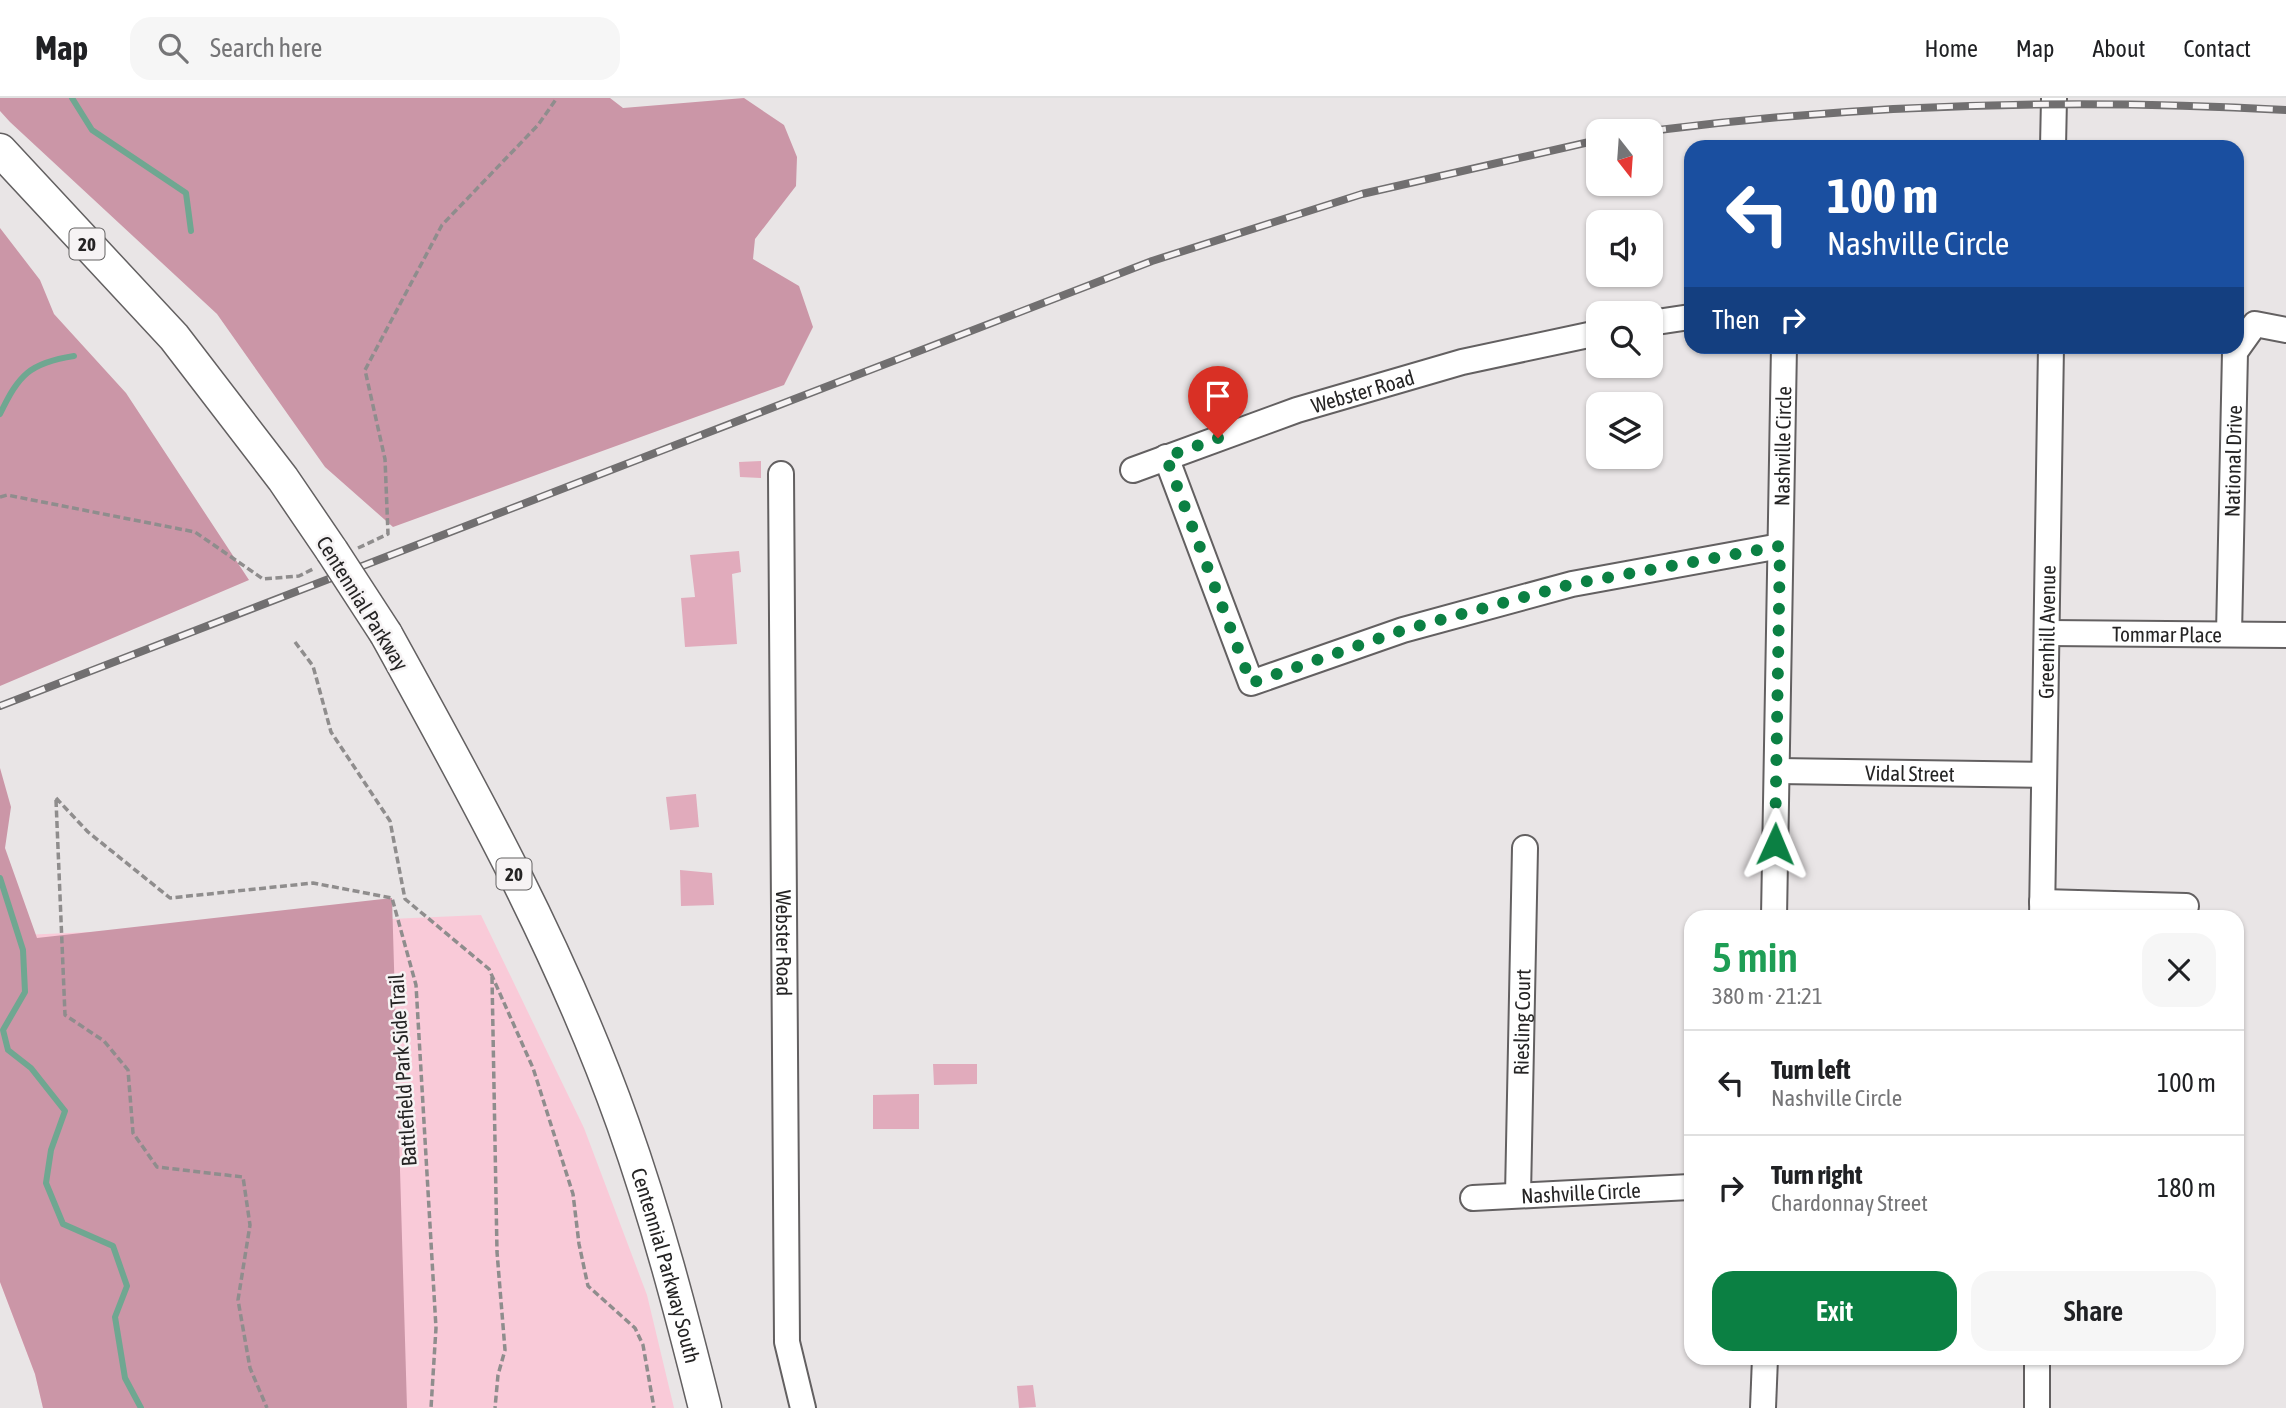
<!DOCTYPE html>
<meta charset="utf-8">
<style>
:root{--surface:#fff;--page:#f6f6f6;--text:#202124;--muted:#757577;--line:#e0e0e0;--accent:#0b8043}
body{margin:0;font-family:"Asap Condensed",sans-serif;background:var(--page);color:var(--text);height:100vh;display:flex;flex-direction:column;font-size:26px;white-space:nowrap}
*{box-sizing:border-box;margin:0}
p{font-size:23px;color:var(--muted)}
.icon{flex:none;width:38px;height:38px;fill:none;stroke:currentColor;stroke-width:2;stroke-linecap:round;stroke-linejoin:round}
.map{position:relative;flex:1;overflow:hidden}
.panel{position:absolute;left:1684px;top:812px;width:560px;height:455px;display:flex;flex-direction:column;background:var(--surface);border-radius:21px;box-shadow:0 2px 5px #0004}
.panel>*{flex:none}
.banner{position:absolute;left:1684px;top:42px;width:560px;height:214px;border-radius:21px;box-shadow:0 2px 5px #0004;background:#1a4fa0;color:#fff;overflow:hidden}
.needle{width:46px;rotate:163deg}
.buttons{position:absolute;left:1586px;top:21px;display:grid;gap:14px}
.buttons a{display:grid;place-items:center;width:77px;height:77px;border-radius:14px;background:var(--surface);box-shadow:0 2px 5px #0004;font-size:35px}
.pin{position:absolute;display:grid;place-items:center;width:60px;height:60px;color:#fff;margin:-72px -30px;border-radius:50% 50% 50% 0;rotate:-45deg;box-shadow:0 0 7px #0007}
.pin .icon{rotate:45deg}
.me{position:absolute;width:77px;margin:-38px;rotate:1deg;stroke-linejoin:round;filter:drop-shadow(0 0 5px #0008)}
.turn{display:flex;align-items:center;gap:24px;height:147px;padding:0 28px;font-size:32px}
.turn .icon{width:91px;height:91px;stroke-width:2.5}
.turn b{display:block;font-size:49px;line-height:60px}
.then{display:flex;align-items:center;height:66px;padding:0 28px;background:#0003;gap:14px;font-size:26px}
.round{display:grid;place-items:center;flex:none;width:74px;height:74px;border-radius:21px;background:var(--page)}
.overview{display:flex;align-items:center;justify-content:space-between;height:119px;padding:0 28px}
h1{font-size:42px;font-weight:600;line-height:52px;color:#1e9e55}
.primary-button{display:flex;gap:14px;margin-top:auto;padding:14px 28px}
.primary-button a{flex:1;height:80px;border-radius:21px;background:var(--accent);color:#fff;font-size:28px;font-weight:600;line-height:80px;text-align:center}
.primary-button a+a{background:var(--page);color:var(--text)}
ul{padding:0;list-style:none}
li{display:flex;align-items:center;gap:21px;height:105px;padding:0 28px;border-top:2px solid var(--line)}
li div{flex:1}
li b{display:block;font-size:26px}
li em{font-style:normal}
header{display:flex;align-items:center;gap:42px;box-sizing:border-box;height:98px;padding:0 35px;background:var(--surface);border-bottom:2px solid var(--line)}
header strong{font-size:33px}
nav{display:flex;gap:38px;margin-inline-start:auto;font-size:24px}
.search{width:490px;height:63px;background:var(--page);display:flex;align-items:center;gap:18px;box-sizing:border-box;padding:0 24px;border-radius:21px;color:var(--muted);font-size:26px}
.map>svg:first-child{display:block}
.green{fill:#f9cad8}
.forest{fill:#cb96a7}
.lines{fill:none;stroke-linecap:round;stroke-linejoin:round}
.stream{stroke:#6fa791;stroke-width:6}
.building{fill:#e1abbc}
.minor-casing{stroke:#636061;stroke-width:28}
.major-casing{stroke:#636061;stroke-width:35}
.path{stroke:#8f8d8d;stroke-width:3.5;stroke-dasharray:7 3.5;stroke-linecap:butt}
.minor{stroke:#fff;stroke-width:24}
.major{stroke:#fff;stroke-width:32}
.rail-casing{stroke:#716f70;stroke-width:8}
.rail{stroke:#f6f3f4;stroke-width:5;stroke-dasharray:16;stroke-linecap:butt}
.major-bridge-casing{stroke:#636061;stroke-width:35;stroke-linecap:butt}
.major-bridge{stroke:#fff;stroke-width:32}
.route{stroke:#0b8043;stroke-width:12;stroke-dasharray:0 21.6}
.labels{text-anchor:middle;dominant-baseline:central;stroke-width:5;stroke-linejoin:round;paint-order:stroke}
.shield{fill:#f6f3f4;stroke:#646262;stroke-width:2}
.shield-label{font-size:19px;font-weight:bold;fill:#252424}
.street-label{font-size:21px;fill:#252424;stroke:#f6f3f4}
</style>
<header>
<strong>Map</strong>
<div class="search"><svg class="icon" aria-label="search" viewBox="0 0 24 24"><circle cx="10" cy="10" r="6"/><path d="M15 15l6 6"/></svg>Search here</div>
<nav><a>Home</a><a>Map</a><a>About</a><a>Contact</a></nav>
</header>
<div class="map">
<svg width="2286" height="1310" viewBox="0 0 2286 1310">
<rect width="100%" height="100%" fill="#e9e5e6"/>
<path class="green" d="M481,817l103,213 63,167 27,113h-631l-8,-34 -35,-92v-346z"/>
<path class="forest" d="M0,0h610l13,10 121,-10 40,27 13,32 -1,29 -41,53 -2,20 46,27 14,41 -29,58 -391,142 -68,-60 -108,-153 -207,-192 -10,-11z
M0,130l40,52 14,34 72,79 123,187 -249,106z
M0,670l11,39 -6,41 32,90 355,-40 15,510h-364l-8,-34 -35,-92z"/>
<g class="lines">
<path class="stream" d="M72,0l20,32 94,63 5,38
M0,316c19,-39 29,-51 74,-58
M0,780l23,72 2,42 -22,38 5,20 23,18 34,43 -14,39 -5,33 17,41 50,22 14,40 -12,31 10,61 16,30"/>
</g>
<path class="building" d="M761,363v17l-21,-1 -1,-15z
M739,453l2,21 -9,2 5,70 -52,3 -4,-49 14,-1 -5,-42z
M696,696l3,33 -29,3 -4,-33z
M680,772l32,3 2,32 -33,1z
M933,966h44v20l-43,1z
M919,996v35h-46v-34z
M1033,1287l3,22 -17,1 -2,-22z"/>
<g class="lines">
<defs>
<g id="minor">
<path d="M2053,49l1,-49"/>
<path d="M1650,225l40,-6"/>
<path d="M1166,359l85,226 152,-53 169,-46 208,-38"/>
<path id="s1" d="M1133,372l164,-60 165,-48 136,-29"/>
<path id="s2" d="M781,376l6,868 16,66"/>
<path id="s3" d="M2048,535l238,2"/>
<path id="s4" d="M2229,536l6,-282 20,-28 31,6"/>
<path id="s5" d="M1777,673l267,4"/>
<path d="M2042,804l144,4"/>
<path id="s6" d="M1774,819l10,-571"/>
<path id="s7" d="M2042,819l9,-571"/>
<path id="s8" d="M1518,1097l7,-347"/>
<path id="s9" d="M1473,1100l217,-11"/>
<path d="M1763,1310l2,-50"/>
<path d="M2037,1310v-50"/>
</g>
<g id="major">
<path d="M0,52l174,187 109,142 49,72"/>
<path id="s10" d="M386,536c88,159 176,318 237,490 33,93 58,188 82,284"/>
</g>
</defs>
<use href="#minor" class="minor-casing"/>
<use href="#major" class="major-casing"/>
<path class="path" d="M0,399l7,-2 188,37 68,47 36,-3 14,-7
M358,450l30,-14 -3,-75 -20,-89 77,-145 96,-100 19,-27
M295,544l18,24 18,66 59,89 15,78 84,70 44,99 40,126 6,50 9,42 47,42 8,17 11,63
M56,700l32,34 82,66 143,-15 79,15 24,87 20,343 -5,80
M56,702l9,215 39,26 24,29 5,63 24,34 86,10 7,48 -12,75 12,68 17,40
M492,879l5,275 8,98 -7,25 -3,33"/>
<use href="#minor" class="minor"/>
<use href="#major" class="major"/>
<defs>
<path id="rail" d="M1650,33c212,-27 423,-33 636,-21
M0,608l1152,-445 210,-67 236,-54"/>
</defs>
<use href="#rail" class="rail-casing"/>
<use href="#rail" class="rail"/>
<defs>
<path id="major-bridge" d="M332,453l54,83"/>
</defs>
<use href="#major-bridge" class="major-bridge-casing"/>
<use href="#major-bridge" class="major-bridge"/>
</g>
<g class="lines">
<path class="route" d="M1218,340l-52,19 85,226 152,-53 169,-46 208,-38 -5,298"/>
</g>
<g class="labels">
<g class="shield">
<rect x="69.5" y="130.5" width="35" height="31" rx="5"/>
<rect x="496.5" y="760.5" width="35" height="31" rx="5"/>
</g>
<g class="shield-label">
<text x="87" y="146">20</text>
<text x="514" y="776">20</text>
</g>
<g class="street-label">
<text stroke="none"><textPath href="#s1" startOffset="243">Webster Road</textPath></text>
<text stroke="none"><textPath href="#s6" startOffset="471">Nashville Circle</textPath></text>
<text stroke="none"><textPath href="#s4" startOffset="173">National Drive</textPath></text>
<text transform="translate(363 505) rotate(58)">Centennial Parkway</text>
<text stroke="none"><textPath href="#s7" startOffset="285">Greenhill Avenue</textPath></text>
<text stroke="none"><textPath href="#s3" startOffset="119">Tommar Place</textPath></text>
<text stroke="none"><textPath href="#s5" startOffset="133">Vidal Street</textPath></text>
<text stroke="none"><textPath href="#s2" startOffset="469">Webster Road</textPath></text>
<text stroke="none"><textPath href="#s8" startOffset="173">Riesling Court</textPath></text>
<text transform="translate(402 972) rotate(-94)">Battlefield Park Side Trail</text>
<text stroke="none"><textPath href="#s9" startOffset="108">Nashville Circle</textPath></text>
<text stroke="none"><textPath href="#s10" startOffset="693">Centennial Parkway South</textPath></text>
</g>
</g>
</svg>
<div class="buttons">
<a><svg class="needle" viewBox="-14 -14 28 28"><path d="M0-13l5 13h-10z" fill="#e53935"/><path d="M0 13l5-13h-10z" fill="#757577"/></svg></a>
<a><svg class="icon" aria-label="sound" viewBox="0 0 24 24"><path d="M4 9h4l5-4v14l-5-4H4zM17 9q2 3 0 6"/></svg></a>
<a><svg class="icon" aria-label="search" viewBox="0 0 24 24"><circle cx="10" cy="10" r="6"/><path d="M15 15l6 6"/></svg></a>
<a><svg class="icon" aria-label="layers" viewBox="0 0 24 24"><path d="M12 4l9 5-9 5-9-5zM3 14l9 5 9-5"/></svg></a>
</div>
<div class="pin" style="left:1218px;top:340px;background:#d93025"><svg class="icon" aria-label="arrive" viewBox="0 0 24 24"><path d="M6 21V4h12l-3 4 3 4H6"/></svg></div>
<svg class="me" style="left:1775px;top:746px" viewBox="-20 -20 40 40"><path d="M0-17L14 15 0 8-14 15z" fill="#0b8043" stroke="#fff" stroke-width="4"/></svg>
<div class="banner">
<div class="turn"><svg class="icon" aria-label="left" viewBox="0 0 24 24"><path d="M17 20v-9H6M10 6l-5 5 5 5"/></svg><div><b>100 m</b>Nashville Circle</div></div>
<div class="then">Then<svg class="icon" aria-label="right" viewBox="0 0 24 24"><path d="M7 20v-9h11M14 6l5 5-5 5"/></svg></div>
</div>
<section class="panel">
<div class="overview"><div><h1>5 min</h1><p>380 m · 21:21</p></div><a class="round"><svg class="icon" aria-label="close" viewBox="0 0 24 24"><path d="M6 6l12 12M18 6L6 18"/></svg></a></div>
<ul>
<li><svg class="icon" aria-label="left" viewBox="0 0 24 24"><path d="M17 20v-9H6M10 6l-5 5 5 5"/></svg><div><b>Turn left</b><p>Nashville Circle</p></div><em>100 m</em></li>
<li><svg class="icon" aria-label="right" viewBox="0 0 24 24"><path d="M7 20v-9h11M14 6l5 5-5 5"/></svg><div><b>Turn right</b><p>Chardonnay Street</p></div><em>180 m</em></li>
</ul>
<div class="primary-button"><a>Exit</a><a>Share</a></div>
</section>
</div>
